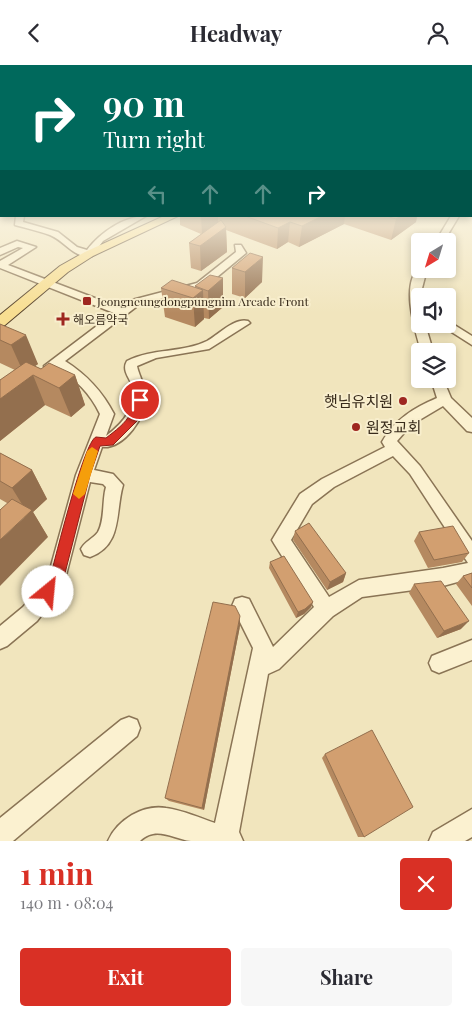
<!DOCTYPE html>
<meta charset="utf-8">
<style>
:root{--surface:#fff;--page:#f7f7f7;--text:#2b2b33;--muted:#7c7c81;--accent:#d93025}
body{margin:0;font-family:"Playfair Display","Noto Sans KR",serif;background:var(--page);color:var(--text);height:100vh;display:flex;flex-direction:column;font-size:19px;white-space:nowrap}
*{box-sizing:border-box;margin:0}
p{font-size:16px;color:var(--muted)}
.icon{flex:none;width:28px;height:28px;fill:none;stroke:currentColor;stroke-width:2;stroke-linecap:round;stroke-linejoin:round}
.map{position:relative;height:776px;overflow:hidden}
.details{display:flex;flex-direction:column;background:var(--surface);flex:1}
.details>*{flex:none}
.guide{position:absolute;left:0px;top:0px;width:472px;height:152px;box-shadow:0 2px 8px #0003;background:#00695c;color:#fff;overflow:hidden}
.needle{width:32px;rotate:218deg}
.tools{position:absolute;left:411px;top:168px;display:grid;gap:10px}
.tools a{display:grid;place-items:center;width:45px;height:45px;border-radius:5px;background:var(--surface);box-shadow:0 2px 8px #0003;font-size:25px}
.pin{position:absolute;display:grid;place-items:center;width:42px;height:42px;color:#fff;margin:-21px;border:2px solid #fff;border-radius:50%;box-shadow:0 1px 5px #0007}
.me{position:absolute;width:55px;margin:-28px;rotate:28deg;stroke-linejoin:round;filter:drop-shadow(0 0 4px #0008)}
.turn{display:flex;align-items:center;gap:18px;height:105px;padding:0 20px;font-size:22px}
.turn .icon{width:65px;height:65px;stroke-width:2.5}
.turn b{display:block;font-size:35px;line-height:42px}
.lanes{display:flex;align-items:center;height:48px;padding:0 20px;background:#0003;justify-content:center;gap:25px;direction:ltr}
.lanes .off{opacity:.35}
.round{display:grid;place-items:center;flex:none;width:52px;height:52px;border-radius:5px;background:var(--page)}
.headline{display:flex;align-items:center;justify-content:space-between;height:85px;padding:0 20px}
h1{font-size:30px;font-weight:700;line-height:38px;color:var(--accent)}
.primary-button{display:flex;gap:10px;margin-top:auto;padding:10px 20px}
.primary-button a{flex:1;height:58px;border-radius:5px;background:var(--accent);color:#fff;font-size:20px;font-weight:700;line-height:58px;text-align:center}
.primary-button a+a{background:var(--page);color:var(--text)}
header{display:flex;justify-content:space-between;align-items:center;height:65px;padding:0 20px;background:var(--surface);font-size:22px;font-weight:700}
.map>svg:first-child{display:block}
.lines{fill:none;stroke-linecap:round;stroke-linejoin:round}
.minor-casing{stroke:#8a7455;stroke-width:3}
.major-casing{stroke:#57422a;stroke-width:2}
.minor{fill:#fbf1d0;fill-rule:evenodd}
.major{fill:#f8de91;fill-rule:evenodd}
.wall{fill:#b58960}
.shaded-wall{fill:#936f4e}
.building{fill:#d29f70;stroke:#936f4e}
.route{fill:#d93025;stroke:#8d1f18}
.slow{fill:#f59e0b}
.poi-dot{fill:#9e2720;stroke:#f8eecd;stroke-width:2}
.labels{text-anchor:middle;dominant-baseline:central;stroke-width:4;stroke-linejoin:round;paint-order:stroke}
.far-poi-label{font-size:12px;fill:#382b1b;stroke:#f8eecd;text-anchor:start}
.poi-label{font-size:15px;fill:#382b1b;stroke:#f8eecd;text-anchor:end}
</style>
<header><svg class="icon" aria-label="back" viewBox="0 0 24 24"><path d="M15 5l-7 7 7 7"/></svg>Headway<svg class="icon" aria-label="person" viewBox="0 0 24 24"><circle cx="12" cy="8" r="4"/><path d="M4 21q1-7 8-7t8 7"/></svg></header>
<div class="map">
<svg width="472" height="776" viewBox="0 0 472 776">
<rect width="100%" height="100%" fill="#f1e5bd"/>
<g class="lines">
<defs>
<path id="minor" d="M16,151h8l-1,6 35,10 19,15 10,3c13,-17 37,-34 59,-34l-43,25 -11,15c-18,3 -27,-15 -42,-21 -11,-4 -24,-7 -35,-10z
M451,151h8l-15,25h-8z
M17,176l19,6 -28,18 113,43 11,-8 65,-17 39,-31 -1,-7h6l5,8 -41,34 -65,17 -75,57c22,14 37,30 49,53l-8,22c17,-13 32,-29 25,-53 -3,-7 -9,-14 -4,-22 26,-13 56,-8 80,-20 11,-6 28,-24 41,-20l2,2 -41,26 -53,9 -19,8c2,10 8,19 9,30 1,20 -22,53 -44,51l-8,23 19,4 10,11c-8,27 0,60 -33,72l-6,-2 -3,-6c4,-8 12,-10 17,-17 7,-12 4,-32 8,-45l-3,-3 -13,-2 -27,105 -26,34 -30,25 -7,3v-23l23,-19 25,-30 28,-102 24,-61c-10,-21 -24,-34 -43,-47l-7,3 -6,-4 70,-53 -114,-45v-7l23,-13 -5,-1 -18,8v-7z
M420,202v2h7l-7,27v28h5l8,27h-12c-6,-21 -21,-68 -1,-84z
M448,256l24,15v9l-33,-21h9z
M431,314h12l8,19 21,20v14l-5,-1 -24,-25 -32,19 -14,16 23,25 52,75v37l-29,8 -81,11 -29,19 -54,53 -11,5 -29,158 4,9c-17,0 -35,0 -52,0 -18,-2 -35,-16 -51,0h-32c9,-21 35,-37 58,-33 16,2 34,10 49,15l38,-175 -21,-42 3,-7 7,-2 7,2 24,48 41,-40 -39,-62 -3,-5 3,-5 25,-41 22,-15 63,-32 -3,-5c13,-23 32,-34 55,-44zM393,391l17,18 58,89 -25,5 -84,12 -30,17 -38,-57 21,-36 22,-17z
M472,575v20l-33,13 -7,-3 -3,-7 3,-7z
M129,652l8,3 3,8 -3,8 -124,105h-13v-23l121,-98z
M472,744v28l-7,4h-36l4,-9z"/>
<path id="major" d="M164,151h14l-85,40 -25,16 -63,53 -5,1v-11l60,-49 25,-14z"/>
</defs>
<use href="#minor" class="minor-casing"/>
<use href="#major" class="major-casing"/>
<use href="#minor" class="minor"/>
<use href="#major" class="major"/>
</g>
<path class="wall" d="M180,151h237l-1,6 -25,18 -47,-16 -45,23 -11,-5 -11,7 -51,-19 1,22 -26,19 -10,-3 -2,-25 12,-9 -21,-9z
M250,188l12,29 -17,16 -13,-4v-26z
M223,213v29l-14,12 -5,-1v1l-9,8 -30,-10 -4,-29h34v-2z
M0,259l38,40 -3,2 6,3 34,6 10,30 -14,12 -26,-12 -45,36v-61l15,-10 -15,-7z
M0,388l32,17 15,29 -14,13 15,25 -41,-34 -7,-4z
M295,466l51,42 -3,9 -16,8 -34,-50z
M419,467l50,21 -7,9 -34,6 -14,-27z
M270,497l43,40 -2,5 -7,7 -8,4 -27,-50z
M472,508v33l-16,-22 7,-8z
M414,519l47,45 -24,9 -28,-45z
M240,561l-36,184 -35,-9 -4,-3z
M325,689l39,83h-6l-36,-79z"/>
<path class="shaded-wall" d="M201,151h17v11l-16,7z
M322,151h23l-1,8 -45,23 3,-21z
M400,151h17l-1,6 -25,18 5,-21z
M290,157l-2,20 -11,7 1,-21z
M226,162l1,25 -26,19 -1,-25z
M263,192l-1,25 -17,16v-26z
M223,213v29l-14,12 -1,-28z
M203,225l1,29 -9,8 -2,-29z
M26,270l12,29 -14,10 -13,-29z
M33,310l12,30 -45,36v-42z
M75,310l10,30 -14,12 -12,-29z
M32,405l15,29 -14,13 15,25 -48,49v-46l28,-26 -16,-26z
M346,508l-3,9 -16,8 3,-8z
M313,537l-2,5 -7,7 -8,4 2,-6z
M240,551v10l-36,184 -2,-2z
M469,556l-8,8 -24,9 7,-7z"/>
<path class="building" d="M245,151h77l-20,10 -12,-4 -12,6z
M386,151h14l-4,3z
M221,155l5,7 -26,19 -11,-3z
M250,188l13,4 -18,15 -13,-4z
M210,210l13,3 -15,13 -13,-5z
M172,215l31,10 -10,8 -32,-10z
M0,259l26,11 -15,10 -11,-5z
M26,297l15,7 8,-6 26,12 -16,13 -26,-13 -33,24v-19z
M0,388l32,17 -20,18 -12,-7z
M12,434l20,11 -32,30v-30z
M309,458l37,50 -16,9 -35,-51z
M453,461l16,27 -35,7 -15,-28z
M284,491l29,46 -8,7 -7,3 -28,-50z
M472,508v15l-9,-12z
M441,516l28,40 -25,10 -30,-47z
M213,537l22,4 5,10 -38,192 -37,-10z
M372,665l41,77 -49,30 -39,-83z"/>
<linearGradient id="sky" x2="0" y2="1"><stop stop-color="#8bbad6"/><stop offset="0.56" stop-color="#f9f3e1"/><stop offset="1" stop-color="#f9f3e1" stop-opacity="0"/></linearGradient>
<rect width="472" height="248" fill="url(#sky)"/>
<path class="route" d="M140,331l6,4 -8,20 -25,25 -13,1 -10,29 -27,106 -10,16 -5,2 -6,-2 -2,-5 10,-14c5,-19 34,-137 46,-141l10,1c9,-7 20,-15 24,-24 3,-7 3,-15 10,-18z"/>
<path class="slow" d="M92,382l6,4 -13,43 -6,5 -6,-5 14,-43z"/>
<g class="poi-dot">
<rect x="82" y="231" width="10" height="10" rx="2.5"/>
<path d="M60.5 246.5h5v5h5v5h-5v5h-5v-5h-5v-5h5z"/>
<circle cx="403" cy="336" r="5"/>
<circle cx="356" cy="362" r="5"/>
</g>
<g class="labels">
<g class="far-poi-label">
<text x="97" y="236">Jeongneungdongpungnim Arcade Front</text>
<text x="73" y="254">해오름약국</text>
</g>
<g class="poi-label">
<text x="393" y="336">햇님유치원</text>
<text x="366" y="362" text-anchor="start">원정교회</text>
</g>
</g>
</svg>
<div class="tools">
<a><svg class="needle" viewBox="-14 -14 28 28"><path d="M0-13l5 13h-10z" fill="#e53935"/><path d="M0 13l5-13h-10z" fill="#7c7c81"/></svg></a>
<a><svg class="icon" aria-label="sound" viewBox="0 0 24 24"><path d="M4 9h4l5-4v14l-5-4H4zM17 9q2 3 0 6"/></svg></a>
<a><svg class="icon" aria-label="layers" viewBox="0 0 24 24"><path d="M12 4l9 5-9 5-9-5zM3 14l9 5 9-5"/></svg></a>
</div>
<div class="pin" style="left:140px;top:335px;background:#d93025"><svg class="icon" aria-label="arrive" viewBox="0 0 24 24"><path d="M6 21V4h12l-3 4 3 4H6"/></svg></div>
<svg class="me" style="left:48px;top:527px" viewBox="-20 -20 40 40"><circle r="19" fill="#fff"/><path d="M0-13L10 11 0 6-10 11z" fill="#d93025"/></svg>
<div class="guide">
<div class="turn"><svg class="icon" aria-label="right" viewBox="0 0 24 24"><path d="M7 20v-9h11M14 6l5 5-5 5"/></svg><div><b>90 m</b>Turn right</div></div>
<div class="lanes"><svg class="icon off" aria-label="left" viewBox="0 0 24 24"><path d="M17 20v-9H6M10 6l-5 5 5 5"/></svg><svg class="icon off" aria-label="ahead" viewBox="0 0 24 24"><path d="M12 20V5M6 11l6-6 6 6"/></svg><svg class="icon off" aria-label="ahead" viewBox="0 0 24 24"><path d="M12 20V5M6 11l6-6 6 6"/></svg><svg class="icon" aria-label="right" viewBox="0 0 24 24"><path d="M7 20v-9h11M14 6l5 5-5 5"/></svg></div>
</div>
</div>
<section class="details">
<div class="headline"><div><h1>1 min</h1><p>140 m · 08:04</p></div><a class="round" style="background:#d93025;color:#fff"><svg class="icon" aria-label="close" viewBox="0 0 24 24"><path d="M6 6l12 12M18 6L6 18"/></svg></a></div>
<div class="primary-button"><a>Exit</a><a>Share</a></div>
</section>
